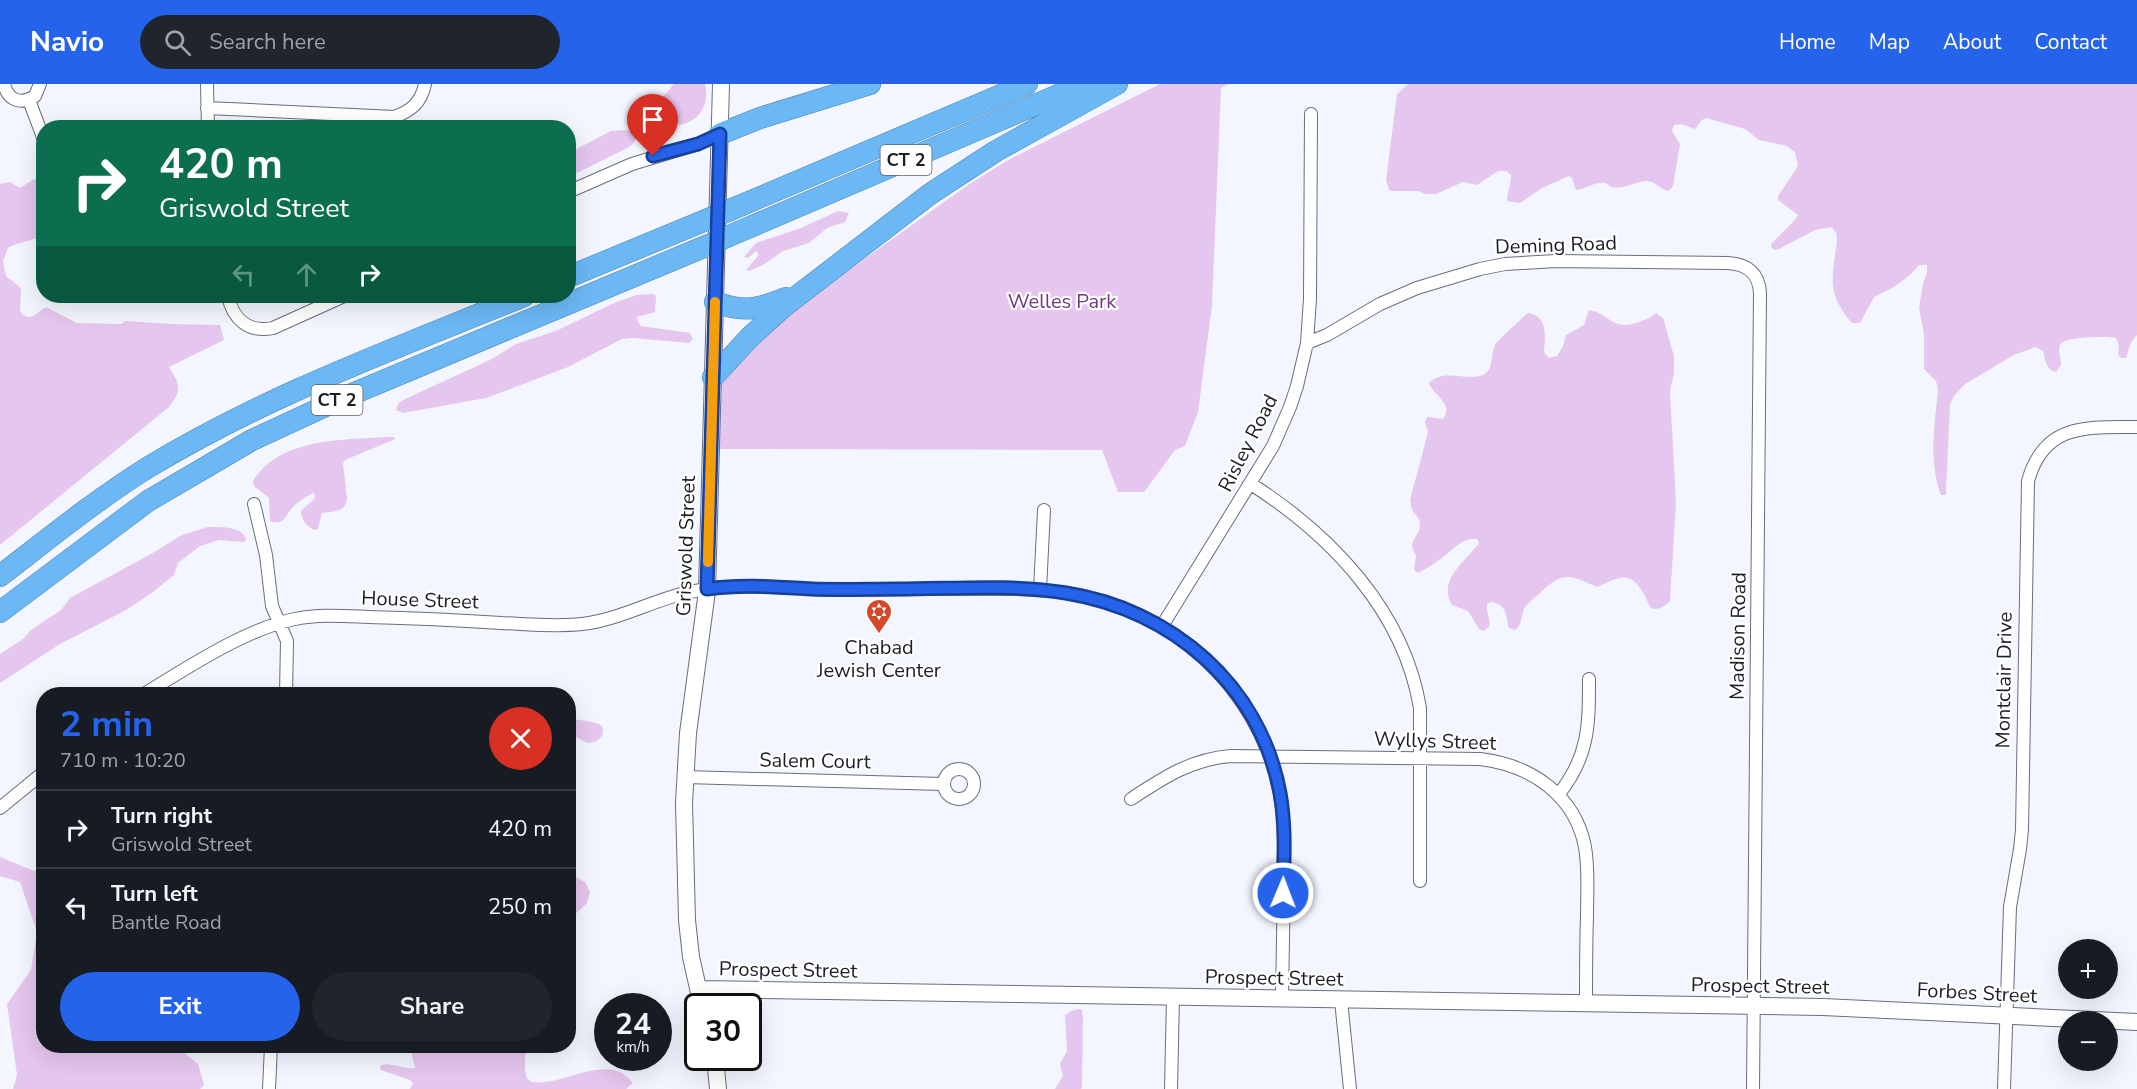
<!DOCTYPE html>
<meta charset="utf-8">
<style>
:root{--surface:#171b24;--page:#20242c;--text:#f1f3f6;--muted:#9ea1a6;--line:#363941;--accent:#2563eb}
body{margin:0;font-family:"Nunito Sans",sans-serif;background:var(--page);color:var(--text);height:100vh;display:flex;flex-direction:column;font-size:22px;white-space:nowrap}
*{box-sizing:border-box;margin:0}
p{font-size:20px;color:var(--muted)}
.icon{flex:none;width:33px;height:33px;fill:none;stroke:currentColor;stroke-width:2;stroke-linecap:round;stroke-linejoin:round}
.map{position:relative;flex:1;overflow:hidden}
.panel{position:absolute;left:36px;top:603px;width:540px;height:366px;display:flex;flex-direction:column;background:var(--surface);border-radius:24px;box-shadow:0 6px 24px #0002}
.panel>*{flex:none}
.banner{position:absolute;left:36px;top:36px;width:540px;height:183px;border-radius:24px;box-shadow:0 6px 24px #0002;background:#0b6e4f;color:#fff;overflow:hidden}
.controls{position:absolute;left:2058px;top:855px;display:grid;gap:12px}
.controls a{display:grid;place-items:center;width:60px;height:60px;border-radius:50%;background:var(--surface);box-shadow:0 6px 24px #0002;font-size:30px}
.speed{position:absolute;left:594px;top:909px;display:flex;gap:12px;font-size:30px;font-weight:700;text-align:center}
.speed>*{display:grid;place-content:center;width:78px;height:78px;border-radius:50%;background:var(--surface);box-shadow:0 6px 24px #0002;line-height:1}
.speed small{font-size:15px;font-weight:400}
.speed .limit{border:3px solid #111;border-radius:9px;background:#fff;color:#111}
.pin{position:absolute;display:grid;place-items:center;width:51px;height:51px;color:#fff;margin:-62px -26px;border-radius:50% 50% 50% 0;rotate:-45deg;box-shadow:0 0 6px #0007}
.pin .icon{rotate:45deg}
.me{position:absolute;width:66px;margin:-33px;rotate:1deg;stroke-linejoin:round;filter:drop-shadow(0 0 4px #0008)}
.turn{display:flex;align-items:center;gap:21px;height:126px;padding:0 24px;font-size:27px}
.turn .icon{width:78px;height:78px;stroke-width:2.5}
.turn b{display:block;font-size:42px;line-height:51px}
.lanes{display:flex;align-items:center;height:57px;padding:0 24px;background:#0003;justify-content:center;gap:30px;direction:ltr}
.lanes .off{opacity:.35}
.round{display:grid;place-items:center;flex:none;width:63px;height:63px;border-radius:32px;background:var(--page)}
.head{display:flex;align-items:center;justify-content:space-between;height:102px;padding:0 24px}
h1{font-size:36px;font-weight:700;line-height:45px;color:var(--accent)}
.cta{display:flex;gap:12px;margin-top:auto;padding:12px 24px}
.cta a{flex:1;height:69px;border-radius:36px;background:var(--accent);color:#fff;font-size:24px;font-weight:700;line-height:69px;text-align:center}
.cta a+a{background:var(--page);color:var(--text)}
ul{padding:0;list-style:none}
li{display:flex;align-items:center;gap:18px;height:78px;padding:0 24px;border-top:2px solid var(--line)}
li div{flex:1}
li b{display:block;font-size:22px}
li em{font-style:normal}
header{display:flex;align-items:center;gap:36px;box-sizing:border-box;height:84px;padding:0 30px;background:var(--accent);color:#fff}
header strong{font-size:28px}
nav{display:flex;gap:33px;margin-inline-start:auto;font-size:21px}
.search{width:420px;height:54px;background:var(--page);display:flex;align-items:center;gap:15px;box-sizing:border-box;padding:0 21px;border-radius:33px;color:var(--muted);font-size:22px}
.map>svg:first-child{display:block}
.green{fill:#e5c6ee}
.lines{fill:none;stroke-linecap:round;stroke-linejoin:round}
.street-casing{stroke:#686e7e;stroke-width:14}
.secondary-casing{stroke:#686e7e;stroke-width:18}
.highway-casing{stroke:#4f82ac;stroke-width:22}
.street{stroke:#fff;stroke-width:12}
.secondary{stroke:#fff;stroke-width:16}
.highway{stroke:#6bb8f5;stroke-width:21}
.highway-bridge-casing{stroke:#4f82ac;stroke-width:22;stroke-linecap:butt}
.highway-bridge{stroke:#6bb8f5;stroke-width:21}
.route-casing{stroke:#184099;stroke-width:15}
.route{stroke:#2563eb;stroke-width:10}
.slow{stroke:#f59e0b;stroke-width:10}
.labels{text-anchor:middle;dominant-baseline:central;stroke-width:4.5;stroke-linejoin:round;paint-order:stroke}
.shield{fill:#fff;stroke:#5f6266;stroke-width:1.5}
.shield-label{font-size:18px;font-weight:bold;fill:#1b1e24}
.street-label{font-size:20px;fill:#1b1e24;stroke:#fff}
.park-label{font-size:20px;fill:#70397e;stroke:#fff}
.poi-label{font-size:20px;fill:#1b1e24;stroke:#fff}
</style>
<header>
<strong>Navio</strong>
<div class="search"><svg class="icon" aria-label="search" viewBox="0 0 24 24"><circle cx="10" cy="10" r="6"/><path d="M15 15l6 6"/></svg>Search here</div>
<nav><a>Home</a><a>Map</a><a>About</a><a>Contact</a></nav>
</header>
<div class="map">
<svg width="2137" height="1005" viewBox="0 0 2137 1005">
<rect width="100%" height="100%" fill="#f3f6fe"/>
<path class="green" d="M674,0h31c5,20 -6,39 -27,41l-7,-19 -9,-8z
M1160,0h68l-7,4 -9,217 -14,107 -13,34 -10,4 -31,42h-26l-16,-42 -385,-1 2,-70 63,-61 186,-133 42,-26z
M1408,0h729v251l-6,7 -5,16h-5l-3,-4 1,-8 -3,-8c-9,-2 -53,-2 -56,7 -2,5 1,15 1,20l-5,7c-10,-2 -11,-13 -13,-21l-8,-4 -21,8 -49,29 -11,12 -4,9 -4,86v4h-5c-13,-35 -6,-69 -3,-106l-2,-8 -12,-12v-35l-5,-26 4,-24 4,-12v-7h-8l-9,10 -16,12 -20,10 -14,26h-8c-27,-32 -19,-45 -15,-84l-1,-6 -4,-6 -17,3 -36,19 -5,1 -3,-3v-3l24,-24 3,-5 -20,-15v-4l20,-30 -3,-14 -8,-6 -28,-6 -14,-11 -39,-11 -4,2 -7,9 -14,-5 -7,1 -2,6 8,13 -7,42 -4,5c-9,-1 -13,-10 -22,-10 -14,0 -31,14 -41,2 -11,-2 -19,6 -30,7l-4,-12 -3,-2 -27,12 -22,15 -13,-2c0,-9 4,-16 4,-26l-5,-4h-8l-21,14 -14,-3 -27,12h-10l-8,-3h-26l-3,-1 -3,-10 11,-86z
M624,46l7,1 5,6 -2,6 -5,4 -60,30v-24l42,-22z
M43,93v57c-9,8 -24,7 -35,14l-5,13 3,15 15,12 -1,22 2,4c12,8 15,-3 24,-7l31,16 45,1 3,-3 46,3 49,1 4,15 -55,27c10,16 14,23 0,40l-169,138v-361l10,-2 10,6 14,-9z
M838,127l11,2 -4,9 -18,6 -18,15 -26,8 -20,14 -14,6 -3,-1 12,-14v-4h-3l-7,6 -4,-1 12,-14 45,-15z
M654,210l2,2 -1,16 -18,5 1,5 3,4 49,7 3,6 -4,4 -56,-5 -11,1 -54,28 -82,31 -83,15 -7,-3 2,-6 7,-5 85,-39 26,-16 40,-13 56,-27 24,-9z
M1589,226c22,4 23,22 50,12 7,-3 12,-4 17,-9l7,5 11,38v17l-4,18 6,112 -6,98c-4,5 -13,10 -19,7 -4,-6 -5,-12 -9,-17 -14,-23 -27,-11 -45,-4 -26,-11 -33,-17 -56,5 -5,5 -13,10 -17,17 -3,8 -2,16 -9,21l-6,-2c-3,-12 -2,-24 -18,-26l-4,2c-1,9 4,14 2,23l-6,4 -4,-2 -11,-18 -16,-6c-15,-25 14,-44 27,-62l-2,-4c-14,-3 -26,13 -38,21 -6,5 -14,9 -21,13l-4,-3 2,-15c-11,-14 5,-18 4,-32 -1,-7 -5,-8 -8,-13 -1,-3 -1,-6 -2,-10l18,-68 -3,-10 2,-5 16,2c11,-17 -10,-23 -14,-36 17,-17 44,2 58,-11 6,-6 4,-19 8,-27 2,-4 29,-29 33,-32 21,4 17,23 16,39l5,6 8,-2 6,-10 3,-11 18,-10z
M387,353h7l1,2 -50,21 -2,3 4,36c-2,14 -13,12 -25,14l-4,16 -3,1c-8,-2 -14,-11 -14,-19l14,-13 -1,-6c-6,4 -16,9 -21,15 -8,8 -9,20 -23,14l-1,-23 -15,-12 -1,-5c27,-43 88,-41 134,-44z
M208,443c12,0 36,-1 38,13l-3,2 -24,-2 -19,6 -22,17 -4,12 -21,17 -25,17 -68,35 -60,39v-29l23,-15 8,-9 30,-20 9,-12 81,-44 31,-19z
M569,634c10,3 25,2 33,8 4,11 -5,17 -15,17l-18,-10z
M0,773l34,14h9l1,175h132l22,18 6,21 -4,4h-187l4,-14 -10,-71 24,-34 6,-38 -17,-50 -20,-6z
M569,789l16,9 5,10 -3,11 -18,17z
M1078,925l4,1 1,7 -1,70 -1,2h-26l8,-13 -3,-12 7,-13 -2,-36 6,-4z
M410,962h116c0,9 -3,23 1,32 7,11 39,-1 51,-4 9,-3 27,-6 36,-4 9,2 13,7 19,13l-7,6h-216l3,-6 -3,-3 -29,-10 -1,-3 1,-2c12,-3 23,5 34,3z"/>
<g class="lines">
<defs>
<path id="street" d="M4,0c4,17 17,21 31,12l5,-12
M207,0l1,44
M29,16l15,40
M207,24l187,9c17,-6 27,-14 31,-33
M568,108l64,-28 66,-20 22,-10
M228,212c5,23 20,37 45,32l71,-32
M1307,259l20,-8 53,-31 37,-16 63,-19 25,-5 51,-3 172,2c19,1 31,10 32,30l-7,796
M1251,400c80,51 153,127 169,224v173
M254,420l12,51 6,51 15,35 -1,53
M1040,506l4,-80
M1162,542l111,-180 17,-39 7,-21 10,-43 3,-44 1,-185
M144,610c43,-26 101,-65 151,-75 24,-5 49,-3 73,-2 44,1 88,3 133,6 26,1 54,4 81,1 42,-5 77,-28 119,-34 37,-6 73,-3 111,-1 39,1 78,0 117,0 52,0 104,-3 155,7 103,22 184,106 198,211 3,25 2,49 2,74 -1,39 -1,78 -2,118
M944 700a15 15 0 1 1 30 0a15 15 0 1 1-30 0Z
M685,693l258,7
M1558,711c31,-38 31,-69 31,-116
M1131,715c32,-21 60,-40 100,-43l249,3c51,6 95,36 105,88 4,23 2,47 2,69 -1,29 -1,59 -1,88
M0,724l44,-36
M1341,916l9,89
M269,1005l2,-43
M1171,1005l2,-92
M2004,1005l6,-182 10,-58 2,-19 6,-349c16,-58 59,-54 109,-54"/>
<path id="secondary" d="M698,905l1125,18 314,15
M702,922l-11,-49 -4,-37 -3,-117 4,-70 19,-142 14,-507
M715,974l3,31"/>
<path id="highway" d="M720,50l40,-16 110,-34
M730,126l297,-126
M729,152l355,-152
M568,193l138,-57
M715,218c29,11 43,7 71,-4
M713,293l37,-40 33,-30 147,-113 66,-43 121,-67
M0,492c48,-37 96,-76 147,-108 118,-72 250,-120 377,-172
M0,528l148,-111 104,-61 93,-43 361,-151"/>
</defs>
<use href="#street" class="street-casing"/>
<use href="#secondary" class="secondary-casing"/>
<use href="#highway" class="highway-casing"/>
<use href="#street" class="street"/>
<use href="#secondary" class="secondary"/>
<use href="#highway" class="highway"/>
<defs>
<path id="highway-bridge" d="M706,136l24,-10
M706,162l23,-10"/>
</defs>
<use href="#highway-bridge" class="highway-bridge-casing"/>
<use href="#highway-bridge" class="highway-bridge"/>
</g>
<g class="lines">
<defs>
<path id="route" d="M653,72l45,-12 22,-10 -13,455c35,-5 70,-2 105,0 28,1 57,0 86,0 55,0 113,-5 168,4 106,17 194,92 214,200 6,33 4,66 3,100"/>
</defs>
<use href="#route" class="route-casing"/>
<use href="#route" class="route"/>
<path class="slow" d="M708,478l7,-260"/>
</g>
<defs>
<symbol id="synagogue-pin" viewBox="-11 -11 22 30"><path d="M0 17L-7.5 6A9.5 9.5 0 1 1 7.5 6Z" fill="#d4492c" stroke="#fff"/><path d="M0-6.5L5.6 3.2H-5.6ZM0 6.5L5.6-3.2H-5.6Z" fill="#fff"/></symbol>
</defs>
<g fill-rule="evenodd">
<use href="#synagogue-pin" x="864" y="513" width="30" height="40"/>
</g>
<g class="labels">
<g class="shield">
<rect x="880.5" y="61" width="51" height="30" rx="4.5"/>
<rect x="311.5" y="301" width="51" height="30" rx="4.5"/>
</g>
<g class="shield-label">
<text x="906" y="76">CT 2</text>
<text x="337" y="316">CT 2</text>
</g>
<g class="street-label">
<text transform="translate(1556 161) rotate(-2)">Deming Road</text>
<text transform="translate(1248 359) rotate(-63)">Risley Road</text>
<text transform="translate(686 462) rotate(-88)">Griswold Street</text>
<text transform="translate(420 516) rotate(2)">House Street</text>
<text transform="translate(1738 552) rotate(-89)">Madison Road</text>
<text transform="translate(2004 596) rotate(-89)">Montclair Drive</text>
<text transform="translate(1435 657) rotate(2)">Wyllys Street</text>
<text transform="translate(815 677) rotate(1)">Salem Court</text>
<text transform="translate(788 886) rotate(1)">Prospect Street</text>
<text transform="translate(1274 894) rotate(1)">Prospect Street</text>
<text transform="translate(1760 902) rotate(1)">Prospect Street</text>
<text transform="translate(1977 909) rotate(3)">Forbes Street</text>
</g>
<g class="park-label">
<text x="1062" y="217">Welles Park</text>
</g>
<g class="poi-label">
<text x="879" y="563">Chabad<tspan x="879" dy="23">Jewish Center</tspan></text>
</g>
</g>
</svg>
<div class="controls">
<a>+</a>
<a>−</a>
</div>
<div class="speed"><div>24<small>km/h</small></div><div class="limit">30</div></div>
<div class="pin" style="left:653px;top:72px;background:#d93025"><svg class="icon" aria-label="arrive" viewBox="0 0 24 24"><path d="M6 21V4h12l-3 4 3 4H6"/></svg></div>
<svg class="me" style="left:1283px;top:809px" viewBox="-20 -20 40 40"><circle r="17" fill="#2563eb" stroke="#fff" stroke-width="3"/><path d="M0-11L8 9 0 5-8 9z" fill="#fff"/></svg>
<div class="banner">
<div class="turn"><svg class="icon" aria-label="right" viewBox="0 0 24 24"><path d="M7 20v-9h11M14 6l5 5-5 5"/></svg><div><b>420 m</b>Griswold Street</div></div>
<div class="lanes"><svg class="icon off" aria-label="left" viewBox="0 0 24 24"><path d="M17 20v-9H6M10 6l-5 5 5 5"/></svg><svg class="icon off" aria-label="ahead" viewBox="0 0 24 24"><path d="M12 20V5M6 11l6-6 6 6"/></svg><svg class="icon" aria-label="right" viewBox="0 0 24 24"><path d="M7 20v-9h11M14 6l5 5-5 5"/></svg></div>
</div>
<section class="panel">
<div class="head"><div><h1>2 min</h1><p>710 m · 10:20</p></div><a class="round" style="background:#d93025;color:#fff"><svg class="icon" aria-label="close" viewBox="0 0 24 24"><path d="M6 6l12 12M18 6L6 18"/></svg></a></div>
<ul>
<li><svg class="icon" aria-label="right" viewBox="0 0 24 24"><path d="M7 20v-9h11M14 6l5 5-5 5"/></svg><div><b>Turn right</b><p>Griswold Street</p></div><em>420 m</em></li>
<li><svg class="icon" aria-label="left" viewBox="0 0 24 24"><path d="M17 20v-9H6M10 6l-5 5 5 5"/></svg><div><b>Turn left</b><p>Bantle Road</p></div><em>250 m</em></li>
</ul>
<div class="cta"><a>Exit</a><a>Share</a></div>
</section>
</div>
